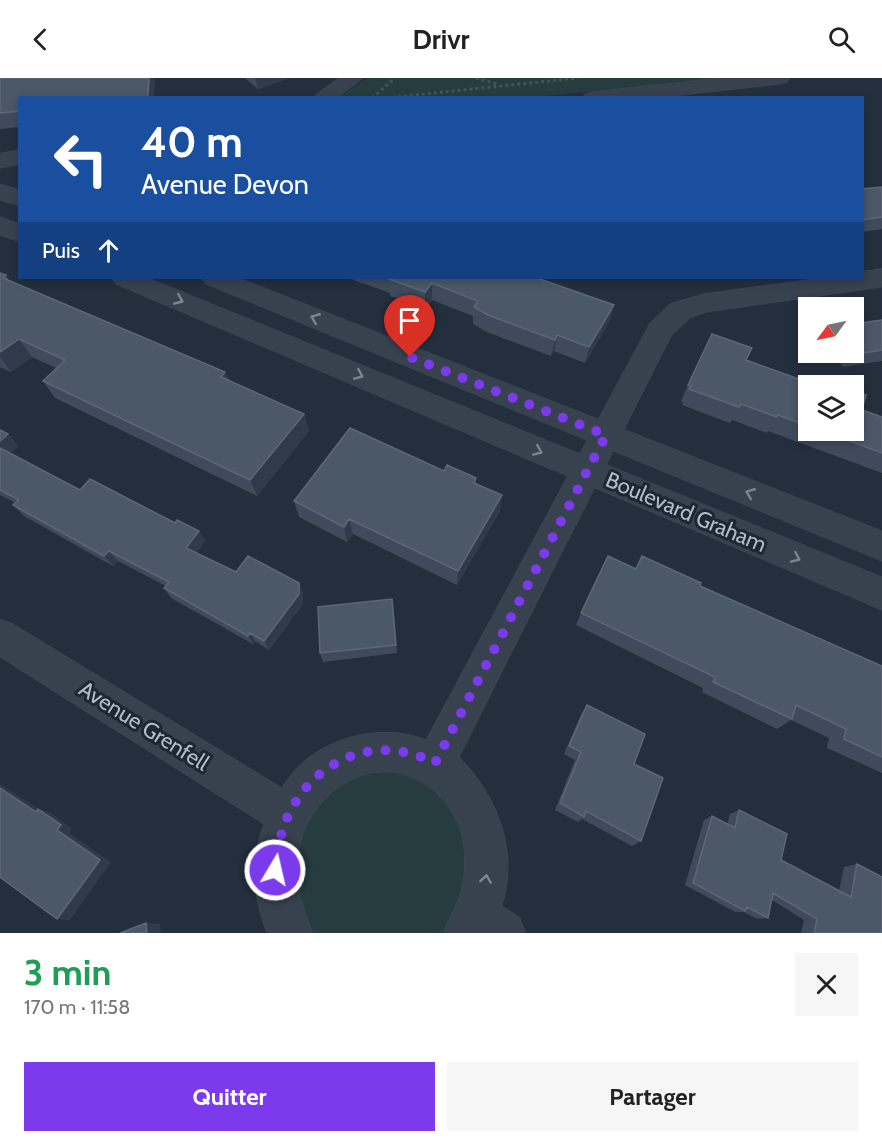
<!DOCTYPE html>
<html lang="fr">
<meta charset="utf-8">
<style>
:root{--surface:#fff;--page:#f6f6f6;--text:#222;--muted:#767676;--accent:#7c3aed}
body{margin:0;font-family:Cabin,sans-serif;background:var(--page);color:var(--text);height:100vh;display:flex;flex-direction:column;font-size:22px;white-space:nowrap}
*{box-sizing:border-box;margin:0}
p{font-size:20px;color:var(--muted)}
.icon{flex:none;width:33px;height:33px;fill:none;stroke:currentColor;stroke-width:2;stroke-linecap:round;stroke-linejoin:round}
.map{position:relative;height:855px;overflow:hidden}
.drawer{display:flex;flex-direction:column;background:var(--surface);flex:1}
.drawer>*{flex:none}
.top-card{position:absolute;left:18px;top:18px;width:846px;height:183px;border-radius:0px;box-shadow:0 3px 9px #0003;background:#1a4fa0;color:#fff;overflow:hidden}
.needle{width:39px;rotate:237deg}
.tools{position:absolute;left:798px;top:219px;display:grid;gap:12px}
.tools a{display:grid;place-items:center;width:66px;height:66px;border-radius:0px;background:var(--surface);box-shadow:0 3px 9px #0003;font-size:30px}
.pin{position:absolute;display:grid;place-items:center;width:51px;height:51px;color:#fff;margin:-62px -26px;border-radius:50% 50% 50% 0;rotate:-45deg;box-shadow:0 0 6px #0007}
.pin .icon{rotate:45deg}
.me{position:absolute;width:66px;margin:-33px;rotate:9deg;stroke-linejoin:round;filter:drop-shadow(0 0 4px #0008)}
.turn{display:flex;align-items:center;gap:21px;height:126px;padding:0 24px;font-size:27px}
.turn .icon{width:78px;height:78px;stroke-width:2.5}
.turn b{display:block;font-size:42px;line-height:51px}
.then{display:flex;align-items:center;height:57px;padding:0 24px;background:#0003;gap:12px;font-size:22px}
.round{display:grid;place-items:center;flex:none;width:63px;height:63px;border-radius:0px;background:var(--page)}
.headline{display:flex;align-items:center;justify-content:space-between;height:102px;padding:0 24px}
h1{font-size:36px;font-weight:800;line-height:45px;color:#1e9e55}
.cta{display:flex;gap:12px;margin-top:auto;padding:12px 24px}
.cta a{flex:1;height:69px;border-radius:0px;background:var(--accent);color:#fff;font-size:24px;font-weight:800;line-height:69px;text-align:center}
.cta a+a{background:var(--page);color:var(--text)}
header{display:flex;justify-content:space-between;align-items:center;height:78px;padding:0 24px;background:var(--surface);font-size:27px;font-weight:800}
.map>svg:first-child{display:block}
.green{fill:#263c3f}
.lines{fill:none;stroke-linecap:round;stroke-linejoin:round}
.minor-casing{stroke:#414a57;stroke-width:1}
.tertiary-casing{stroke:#414a57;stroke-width:1}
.path{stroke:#3f5557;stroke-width:3;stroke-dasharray:3 3;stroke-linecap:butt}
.minor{fill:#38414e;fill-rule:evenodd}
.tertiary{fill:#38414e;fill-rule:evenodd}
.wall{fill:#3f4b5c}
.shaded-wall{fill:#2f3b4b}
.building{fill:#4b5868;stroke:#5c6777;stroke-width:1.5}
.oneway{stroke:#7c8592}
.route{stroke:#7c3aed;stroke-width:10;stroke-dasharray:0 18}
.labels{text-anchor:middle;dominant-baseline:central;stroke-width:6;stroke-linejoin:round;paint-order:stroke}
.street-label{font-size:22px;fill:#b4bcc9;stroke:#1d2633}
</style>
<header><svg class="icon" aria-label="back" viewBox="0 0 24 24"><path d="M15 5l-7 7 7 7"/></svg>Drivr<svg class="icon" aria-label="search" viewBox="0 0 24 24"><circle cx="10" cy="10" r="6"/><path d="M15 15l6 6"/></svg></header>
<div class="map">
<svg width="882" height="855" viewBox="0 0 882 855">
<rect width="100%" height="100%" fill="#242f3e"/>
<path class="green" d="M367,0h364l-197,19 -196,1z
M356,676l111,41 -1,138h-176l-11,-93z"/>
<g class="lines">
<defs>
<path id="minor" d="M339,0h24l-26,20h-25z
M722,0h68l-3,4 -7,2 -125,14h-73l3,-4 7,-2z
M20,72v14l-20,4v-14z
M882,191v18l-176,25 -16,6 -19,18 -212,421c39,39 60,95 43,149l17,11 7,16h-83c7,-17 17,-32 20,-51 5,-30 0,-59 -20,-82 -52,-59 -133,-18 -145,53 -4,28 4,54 15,80h-46c-14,-37 -18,-71 -3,-109l-264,-167v-38l13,5 269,164c26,-47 95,-68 144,-48l224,-417 20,-19 33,-10 118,-16h41v-6z"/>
<path id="tertiary" d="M0,106l20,6v16l-20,-6z
M0,139l20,7v18l-20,-7z
M112,200h36l734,299v33l-766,-326z
M202,200h37l643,253v30l-676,-277z"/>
</defs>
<use href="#minor" class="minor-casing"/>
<use href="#tertiary" class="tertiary-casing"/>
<path class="path" d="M476,0l21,6
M372,20l23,-20
M386,20l192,-20"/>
<use href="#minor" class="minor"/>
<use href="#tertiary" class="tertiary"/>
</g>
<path class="wall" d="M0,0h153l2,5 -135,15v29l-20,2z
M245,0h45l-32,11z
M882,109v42l-20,3v-43z
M0,195l6,2 3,5 216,92 4,8 75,34 5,17 -52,65 -202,-98 -12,-17 13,-13 -24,-11 -21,15 -11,-5z
M348,200h189l77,27 -5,17 -24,41 -31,-12 -3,5 -64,-24 -14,-8v-8l-41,-16 -7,9 -35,-13v-3z
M882,242v41l-39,6 -10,-15h21z
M746,282l62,26v44h46l8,-20 20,7v56l-114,-42 -1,2 -35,-13 -2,3 -48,-18 1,-3 -2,-1 7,-16z
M0,352l8,4 10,12 -8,7 70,37 119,41 6,10 -9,12 40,19 63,11 4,10v11l-34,46 -14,-9 -2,3 -82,-46 -7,-10 2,-2 -48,-25 -5,5 -89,-50 -11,-11 2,-2 -15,-8z
M444,393l32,7v5l24,28 -43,74 -104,-51 -6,8 -48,-25 -5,-16z
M642,478l58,30 182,80v107l-55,-25 2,-10 -38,-18 -14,9 -75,-37 1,-4 -127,-63 5,-12 54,-44z
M393,530l4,45 -74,9 -3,-9z
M587,627l47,59 7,77 -9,5 -50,-27 -4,3 -23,-12 20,-50 -11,-6 17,-40z
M739,732l42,50 58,31 5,-24 13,-3 25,69h-81l3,-13 -32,-20 -4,18 -11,1 -13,-7h-9l-50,-27 19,-65 8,-4 15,9 3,-11z"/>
<path class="shaded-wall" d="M149,0h4l2,5 -1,15h-6z
M255,0h35l-32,11z
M432,205v17l-7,9v-17z
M614,227l-5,17 -24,41 4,-16z
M557,257l-3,16 -3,5 4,-16z
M19,261l13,18 -21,15 -11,-15v-5z
M225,294l7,18 -11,-13z
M304,336l5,17 -52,65 -7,-16z
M8,356l10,12 -12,11 -6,-6v-10z
M502,417l-2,16 -43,74 1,-14z
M349,441l4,15 -6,8 -3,-15z
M199,453l6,10 -13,17 -6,-10z
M109,473l9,10 -5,5 -9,-10z
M299,505l4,10v11l-34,46 -5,-9z
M250,555l5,8 -2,3 -5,-8z
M0,706l40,26 -2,-1 13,4 21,16 -3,4 42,29 -41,58 -13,-1v-89l-21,-18 -36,-24z
M146,845l14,1 1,9h-14z"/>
<path class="building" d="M0,0h149l-1,20h-128v13l-20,2z
M882,109v30l-20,3v-31z
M0,195l6,2 -3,3 222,94 -4,5 83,37 -54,66 -207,-99 22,-21 -46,-21 -19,13z
M390,200h147l77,27 -25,42 -32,-12 -2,5 -67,-25 -14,-8 4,-6 -46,-18 -7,9 -36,-13z
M882,242v30l-30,5 -2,-3h4v-28z
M712,256l40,14 -6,12 72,26h-10v40l-30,-11 -1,2 -36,-13 -2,3 -50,-18 2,-3 -3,-1z
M825,303l14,5h-15z
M854,312l12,5 -4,15 20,7v36l-61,-23h33z
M350,350l94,43 3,-6 29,13 -2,5 28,12 -44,76 -109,-52 -5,8 -50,-26z
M0,352l8,4 -8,7z
M0,370l80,42 10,-11 85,44 2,-3 22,11 -13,17 50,24 12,-16 51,27v11l-35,47 -14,-8 -2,3 -84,-48 5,-6 -60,-31 -5,5 -91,-51 6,-5 -19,-10z
M608,478l28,13 6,-13 59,27 -1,3 182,80v91l-38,-18 2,-10 -50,-24 -4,14 -79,-37 2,-5 -134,-64z
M392,521l4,46 -76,8 -2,-46z
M587,627l58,29 -11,30 29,14 -22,63 -55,-30 -2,6 -24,-14 21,-51 -12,-6z
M0,710l36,24 2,-3 23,16 -4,5 43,30 -43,59 -57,-42z
M739,732l48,24 -6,26 70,37 6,-33 25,13v56h-68l3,-14 -44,-26 -5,25 -21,-11 -2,4 -52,-28 19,-67 23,12z
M146,845l1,10h-27z"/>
<defs><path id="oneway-chevron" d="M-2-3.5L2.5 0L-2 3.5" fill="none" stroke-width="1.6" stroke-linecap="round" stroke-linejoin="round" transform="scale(1.5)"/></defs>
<g class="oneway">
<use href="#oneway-chevron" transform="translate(179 222) rotate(23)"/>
<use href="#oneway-chevron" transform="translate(315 240) rotate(-158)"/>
<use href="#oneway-chevron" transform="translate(359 297) rotate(23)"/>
<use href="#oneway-chevron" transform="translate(538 373) rotate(23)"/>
<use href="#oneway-chevron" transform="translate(750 415) rotate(-158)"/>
<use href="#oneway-chevron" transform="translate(796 480) rotate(23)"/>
<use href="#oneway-chevron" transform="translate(486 801) rotate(-81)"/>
</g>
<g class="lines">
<path class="route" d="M275,792c3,-19 5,-37 13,-54 27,-58 90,-83 147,-53l171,-328 -196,-78"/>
</g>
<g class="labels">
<g class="street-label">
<text transform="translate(686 434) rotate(23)">Boulevard Graham</text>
<text transform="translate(144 648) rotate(32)">Avenue Grenfell</text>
</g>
</g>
</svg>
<div class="tools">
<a><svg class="needle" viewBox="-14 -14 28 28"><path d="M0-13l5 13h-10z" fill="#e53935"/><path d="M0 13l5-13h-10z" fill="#767676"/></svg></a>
<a><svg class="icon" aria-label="layers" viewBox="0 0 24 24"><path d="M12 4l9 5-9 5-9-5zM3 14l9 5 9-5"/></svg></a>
</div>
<div class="pin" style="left:410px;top:279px;background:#d93025"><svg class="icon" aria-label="arrive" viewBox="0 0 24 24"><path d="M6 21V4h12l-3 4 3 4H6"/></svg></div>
<svg class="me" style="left:275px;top:792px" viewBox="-20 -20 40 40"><circle r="17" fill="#7c3aed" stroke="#fff" stroke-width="3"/><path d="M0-11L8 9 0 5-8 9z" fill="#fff"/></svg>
<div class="top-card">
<div class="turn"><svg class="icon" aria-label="left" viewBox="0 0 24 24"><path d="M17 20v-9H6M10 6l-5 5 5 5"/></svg><div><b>40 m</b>Avenue Devon</div></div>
<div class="then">Puis<svg class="icon" aria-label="ahead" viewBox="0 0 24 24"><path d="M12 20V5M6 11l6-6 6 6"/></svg></div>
</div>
</div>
<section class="drawer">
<div class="headline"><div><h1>3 min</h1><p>170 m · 11:58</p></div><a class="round"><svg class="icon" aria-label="close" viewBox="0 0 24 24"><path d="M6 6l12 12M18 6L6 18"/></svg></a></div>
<div class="cta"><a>Quitter</a><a>Partager</a></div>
</section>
